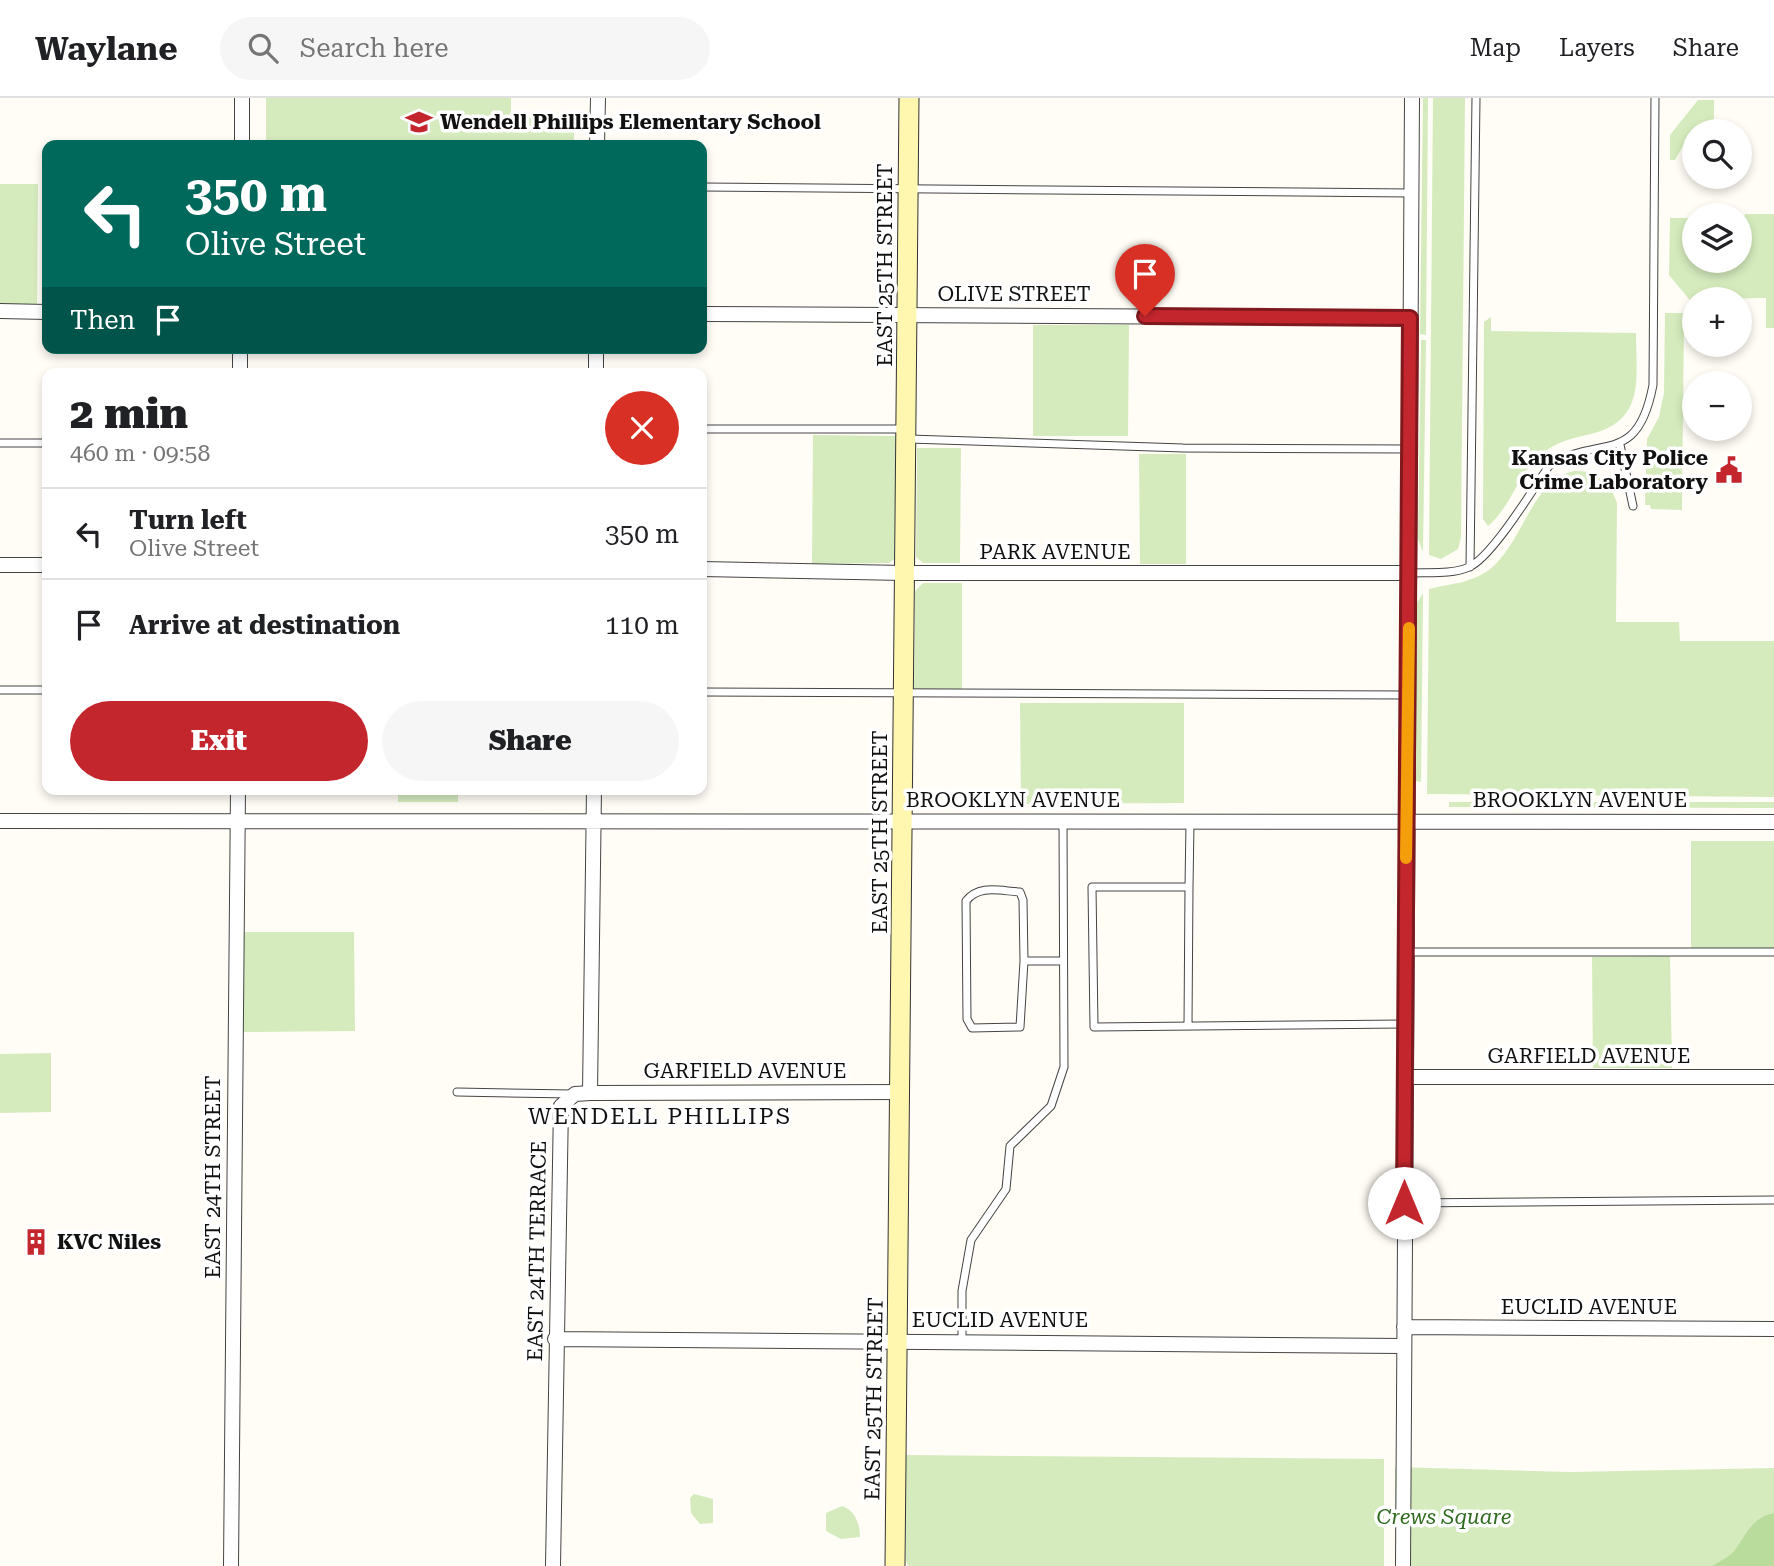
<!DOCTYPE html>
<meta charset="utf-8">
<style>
:root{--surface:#fff;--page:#f6f6f6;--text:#202124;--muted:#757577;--line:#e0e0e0;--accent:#c4262e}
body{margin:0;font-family:"Roboto Serif",serif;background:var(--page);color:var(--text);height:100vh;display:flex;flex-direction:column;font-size:26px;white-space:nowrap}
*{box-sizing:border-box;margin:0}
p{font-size:23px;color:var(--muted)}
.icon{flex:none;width:38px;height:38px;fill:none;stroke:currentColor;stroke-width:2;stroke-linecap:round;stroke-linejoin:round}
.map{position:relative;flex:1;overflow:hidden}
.side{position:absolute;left:42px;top:270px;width:665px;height:427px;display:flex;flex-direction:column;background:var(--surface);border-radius:14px;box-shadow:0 4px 10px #0003}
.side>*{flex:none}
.banner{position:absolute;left:42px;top:42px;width:665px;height:214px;border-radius:14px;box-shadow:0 4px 10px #0003;background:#00695c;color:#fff;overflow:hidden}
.buttons{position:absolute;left:1682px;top:21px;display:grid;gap:14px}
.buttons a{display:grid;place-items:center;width:70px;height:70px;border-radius:50%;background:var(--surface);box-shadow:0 4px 10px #0003;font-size:35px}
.pin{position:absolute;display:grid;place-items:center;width:60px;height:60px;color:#fff;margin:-72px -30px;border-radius:50% 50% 50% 0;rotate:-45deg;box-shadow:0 0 7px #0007}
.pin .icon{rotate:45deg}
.me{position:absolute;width:77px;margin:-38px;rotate:0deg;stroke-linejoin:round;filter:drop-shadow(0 0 5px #0008)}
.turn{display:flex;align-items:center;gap:24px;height:147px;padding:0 28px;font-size:32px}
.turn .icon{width:91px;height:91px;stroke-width:2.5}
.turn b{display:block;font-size:49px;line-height:60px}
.then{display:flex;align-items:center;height:66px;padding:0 28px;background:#0003;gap:14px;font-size:26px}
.round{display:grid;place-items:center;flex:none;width:74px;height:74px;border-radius:37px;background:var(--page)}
.head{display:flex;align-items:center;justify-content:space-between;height:119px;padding:0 28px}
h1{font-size:42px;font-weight:800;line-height:52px}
.button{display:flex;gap:14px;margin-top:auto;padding:14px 28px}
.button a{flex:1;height:80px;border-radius:42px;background:var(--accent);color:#fff;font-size:28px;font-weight:800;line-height:80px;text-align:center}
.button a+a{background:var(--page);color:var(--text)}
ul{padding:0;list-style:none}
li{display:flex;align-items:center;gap:21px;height:91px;padding:0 28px;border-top:2px solid var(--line)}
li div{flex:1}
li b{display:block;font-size:26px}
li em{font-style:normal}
header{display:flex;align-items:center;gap:42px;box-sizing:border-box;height:98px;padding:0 35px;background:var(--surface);border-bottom:2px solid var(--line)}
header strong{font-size:33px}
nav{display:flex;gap:38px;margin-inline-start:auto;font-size:24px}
.search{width:490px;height:63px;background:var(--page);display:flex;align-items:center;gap:18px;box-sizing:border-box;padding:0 24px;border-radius:38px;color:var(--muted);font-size:26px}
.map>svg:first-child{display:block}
.green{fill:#d5ebbd}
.forest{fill:#b9dc9c}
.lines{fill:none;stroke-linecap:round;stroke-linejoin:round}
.lane-casing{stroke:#444;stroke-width:9}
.street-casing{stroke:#444;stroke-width:16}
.secondary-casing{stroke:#333;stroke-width:21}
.lane{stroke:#fff;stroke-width:7}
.street{stroke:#fff;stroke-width:14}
.secondary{stroke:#fff6b0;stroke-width:19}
.route-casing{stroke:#7f191e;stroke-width:18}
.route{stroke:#c4262e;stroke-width:12}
.slow{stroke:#f59e0b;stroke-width:12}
.labels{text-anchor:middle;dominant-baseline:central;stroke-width:7;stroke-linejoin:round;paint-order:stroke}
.poi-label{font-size:21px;font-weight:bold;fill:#111;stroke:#fff;text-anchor:start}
.street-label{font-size:21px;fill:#111;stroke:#fff}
.park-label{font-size:21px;font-style:italic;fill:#2f6b1f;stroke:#fff}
.neighbourhood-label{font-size:23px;letter-spacing:2px;fill:#111;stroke:#fff}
</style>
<header>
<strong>Waylane</strong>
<div class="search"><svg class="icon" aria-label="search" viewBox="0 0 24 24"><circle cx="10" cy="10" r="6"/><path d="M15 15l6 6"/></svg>Search here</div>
<nav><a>Map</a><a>Layers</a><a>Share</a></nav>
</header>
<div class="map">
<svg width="1774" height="1468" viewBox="0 0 1774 1468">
<rect width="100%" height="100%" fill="#fffdf5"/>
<path class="green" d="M266,0h245v18h63v29h-308z
M1423,0h5l-2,237 -6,-1z
M1433,0h32v3l-4,436 -3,12 -17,10 -12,-4z
M1698,2h16v25l-19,1 -20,34h-5v-25z
M0,86h38l-1,122h-37z
M1745,116h29v114h-8v-30l-72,1v6l-25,-30 1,-57h24v43h46v-42h4z
M1665,215h19l-2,197 -31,-1 -1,-4h-5l2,-66 12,-22 5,-24z
M1491,219v14l145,2c0,48 10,89 -49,102 -18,4 -34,8 -49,22 -20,19 -29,52 -50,69l-5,-7 1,-197z
M1033,227h96l-1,111h-95z
M1421,242h5l-3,212 -5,-13z
M813,337l83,1 -2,123 -5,4 -77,1z
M917,350h44l-1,115h-37l-7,-6z
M1139,356h47v110h-46z
M1574,373c22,-1 36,11 43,32l-1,119h63l1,19h94v156l-347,-3 2,-205c23,-6 41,-5 61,-20 33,-26 41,-88 84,-98z
M923,485h39v108h-48l1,-100z
M1423,495v7l-2,182 -6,-1 2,-178z
M1020,605h164v100l-163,1z
M398,691h60v13h-60z
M1449,704h325v6l-325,-1z
M1691,743h83v107h-83z
M241,834h113l1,99 -113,1z
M1670,858l2,112h-79l-1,-111z
M51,955v59l-51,1v-59z
M906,1357l478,4v107h-476l-2,-6z
M1395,1369l176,5 203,-4v98h-379z
M694,1396l19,5v24l-13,1 -9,-11 -1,-15z
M842,1408c13,4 18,18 18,31l-19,2 -15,-8v-18z"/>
<path class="forest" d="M1774,1415v53h-62c8,-5 18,-9 23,-16 12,-17 17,-32 39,-37z"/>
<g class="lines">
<defs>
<path id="lane" d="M702,89l709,6
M702,331h204
M909,341l274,9 226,1
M0,345h47
M1620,347l13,61
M1470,469l6,-469
M1410,475c18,-1 41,2 59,-6 23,-10 64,-78 80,-101 50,-33 88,3 104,-81l2,-287
M0,592h47
M702,594l706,3
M1190,724l-1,65h-97l2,140 310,-3
M1406,854h368
M1024,863l-4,66 -48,1 -5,-9 -1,-118c13,-17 34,-10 54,-9l3,8 1,61h39
M1188,928l1,-139
M457,994l115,2
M1405,1105l369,-3
M962,1243v-50l9,-51 35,-51 4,-43 41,-40 13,-39 -1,-246"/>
<path id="street" d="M242,47v-47
M597,47l1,-47
M0,213l47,1
M702,216l708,4
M240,275v-25
M596,275v-25
M0,467h47
M702,471l202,4h505
M0,723l1774,1
M1404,979h370
M590,995l4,-304
M1404,1229l370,2
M555,1241l849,7
M231,1468l7,-777
M553,1468l8,-460 14,-12 15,-1 311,-1
M1403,1468l9,-1468"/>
<path id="secondary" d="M895,1468l14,-1468"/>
</defs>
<use href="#lane" class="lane-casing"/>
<use href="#street" class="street-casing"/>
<use href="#secondary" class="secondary-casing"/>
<use href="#lane" class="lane"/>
<use href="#street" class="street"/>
<use href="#secondary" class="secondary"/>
</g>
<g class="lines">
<defs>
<path id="route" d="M1145,218l265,2 -6,885"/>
</defs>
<use href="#route" class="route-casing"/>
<use href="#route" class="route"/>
<path class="slow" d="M1406,760l3,-230"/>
</g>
<defs>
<symbol id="school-bare" viewBox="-9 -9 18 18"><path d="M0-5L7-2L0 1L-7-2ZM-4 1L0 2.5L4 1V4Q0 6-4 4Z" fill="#c4262e" stroke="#fff" stroke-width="2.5" paint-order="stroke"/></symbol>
<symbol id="civic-bare" viewBox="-9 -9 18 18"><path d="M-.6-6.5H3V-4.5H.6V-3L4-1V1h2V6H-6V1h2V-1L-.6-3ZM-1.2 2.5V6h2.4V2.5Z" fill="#c4262e" stroke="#fff" stroke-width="2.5" paint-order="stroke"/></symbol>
<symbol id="building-bare" viewBox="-9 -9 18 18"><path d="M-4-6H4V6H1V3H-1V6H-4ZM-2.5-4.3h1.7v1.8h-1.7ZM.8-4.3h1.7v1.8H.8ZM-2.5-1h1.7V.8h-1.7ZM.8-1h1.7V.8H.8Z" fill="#c4262e" stroke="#fff" stroke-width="2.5" paint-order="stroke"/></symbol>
</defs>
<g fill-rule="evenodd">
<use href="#school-bare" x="400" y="5" width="38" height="38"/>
<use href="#civic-bare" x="1710" y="353" width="38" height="38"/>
<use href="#building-bare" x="17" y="1125" width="38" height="38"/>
</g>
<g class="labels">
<g class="poi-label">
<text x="440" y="24">Wendell Phillips Elementary School</text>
<text x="1708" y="360" text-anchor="end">Kansas City Police<tspan x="1708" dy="24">Crime Laboratory</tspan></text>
<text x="57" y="1144">KVC Niles</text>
</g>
<g class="street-label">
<text transform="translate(885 167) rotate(-90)">EAST 25TH STREET</text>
<text x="1014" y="196">OLIVE STREET</text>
<text x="1055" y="454">PARK AVENUE</text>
<text x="1013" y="702">BROOKLYN AVENUE</text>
<text x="1580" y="702">BROOKLYN AVENUE</text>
<text transform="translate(880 734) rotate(-90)">EAST 25TH STREET</text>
<text x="1589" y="958">GARFIELD AVENUE</text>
<text x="745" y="973">GARFIELD AVENUE</text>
<text transform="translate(213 1079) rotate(-90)">EAST 24TH STREET</text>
<text transform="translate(537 1153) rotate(-89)">EAST 24TH TERRACE</text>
<text x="1589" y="1209">EUCLID AVENUE</text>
<text x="1000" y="1222">EUCLID AVENUE</text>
<text transform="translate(874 1301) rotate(-89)">EAST 25TH STREET</text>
</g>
<g class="park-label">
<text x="1444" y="1419">Crews Square</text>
</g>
<g class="neighbourhood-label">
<text x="660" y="1018">WENDELL PHILLIPS</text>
</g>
</g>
</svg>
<div class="buttons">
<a><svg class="icon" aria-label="search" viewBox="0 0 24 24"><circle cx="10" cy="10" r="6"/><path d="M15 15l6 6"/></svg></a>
<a><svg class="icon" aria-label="layers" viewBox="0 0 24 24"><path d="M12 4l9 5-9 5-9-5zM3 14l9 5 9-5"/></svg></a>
<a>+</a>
<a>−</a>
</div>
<div class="pin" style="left:1145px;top:218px;background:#d93025"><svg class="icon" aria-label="arrive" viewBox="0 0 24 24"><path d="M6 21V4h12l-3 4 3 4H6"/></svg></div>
<svg class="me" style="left:1404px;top:1105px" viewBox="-20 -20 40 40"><circle r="19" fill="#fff"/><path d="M0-13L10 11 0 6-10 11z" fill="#c4262e"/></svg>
<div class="banner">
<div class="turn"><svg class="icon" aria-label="left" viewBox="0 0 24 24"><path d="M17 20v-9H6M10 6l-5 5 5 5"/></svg><div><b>350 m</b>Olive Street</div></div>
<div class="then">Then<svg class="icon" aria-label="arrive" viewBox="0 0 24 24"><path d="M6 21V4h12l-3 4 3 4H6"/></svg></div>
</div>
<section class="side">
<div class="head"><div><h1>2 min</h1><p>460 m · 09:58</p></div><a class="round" style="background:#d93025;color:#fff"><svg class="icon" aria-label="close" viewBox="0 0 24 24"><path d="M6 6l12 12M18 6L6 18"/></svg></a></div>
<ul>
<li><svg class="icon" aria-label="left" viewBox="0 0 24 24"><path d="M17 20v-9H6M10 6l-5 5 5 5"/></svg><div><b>Turn left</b><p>Olive Street</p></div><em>350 m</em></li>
<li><svg class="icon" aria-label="arrive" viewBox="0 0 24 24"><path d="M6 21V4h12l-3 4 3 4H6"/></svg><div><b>Arrive at destination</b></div><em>110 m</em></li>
</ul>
<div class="button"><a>Exit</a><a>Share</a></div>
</section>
</div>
